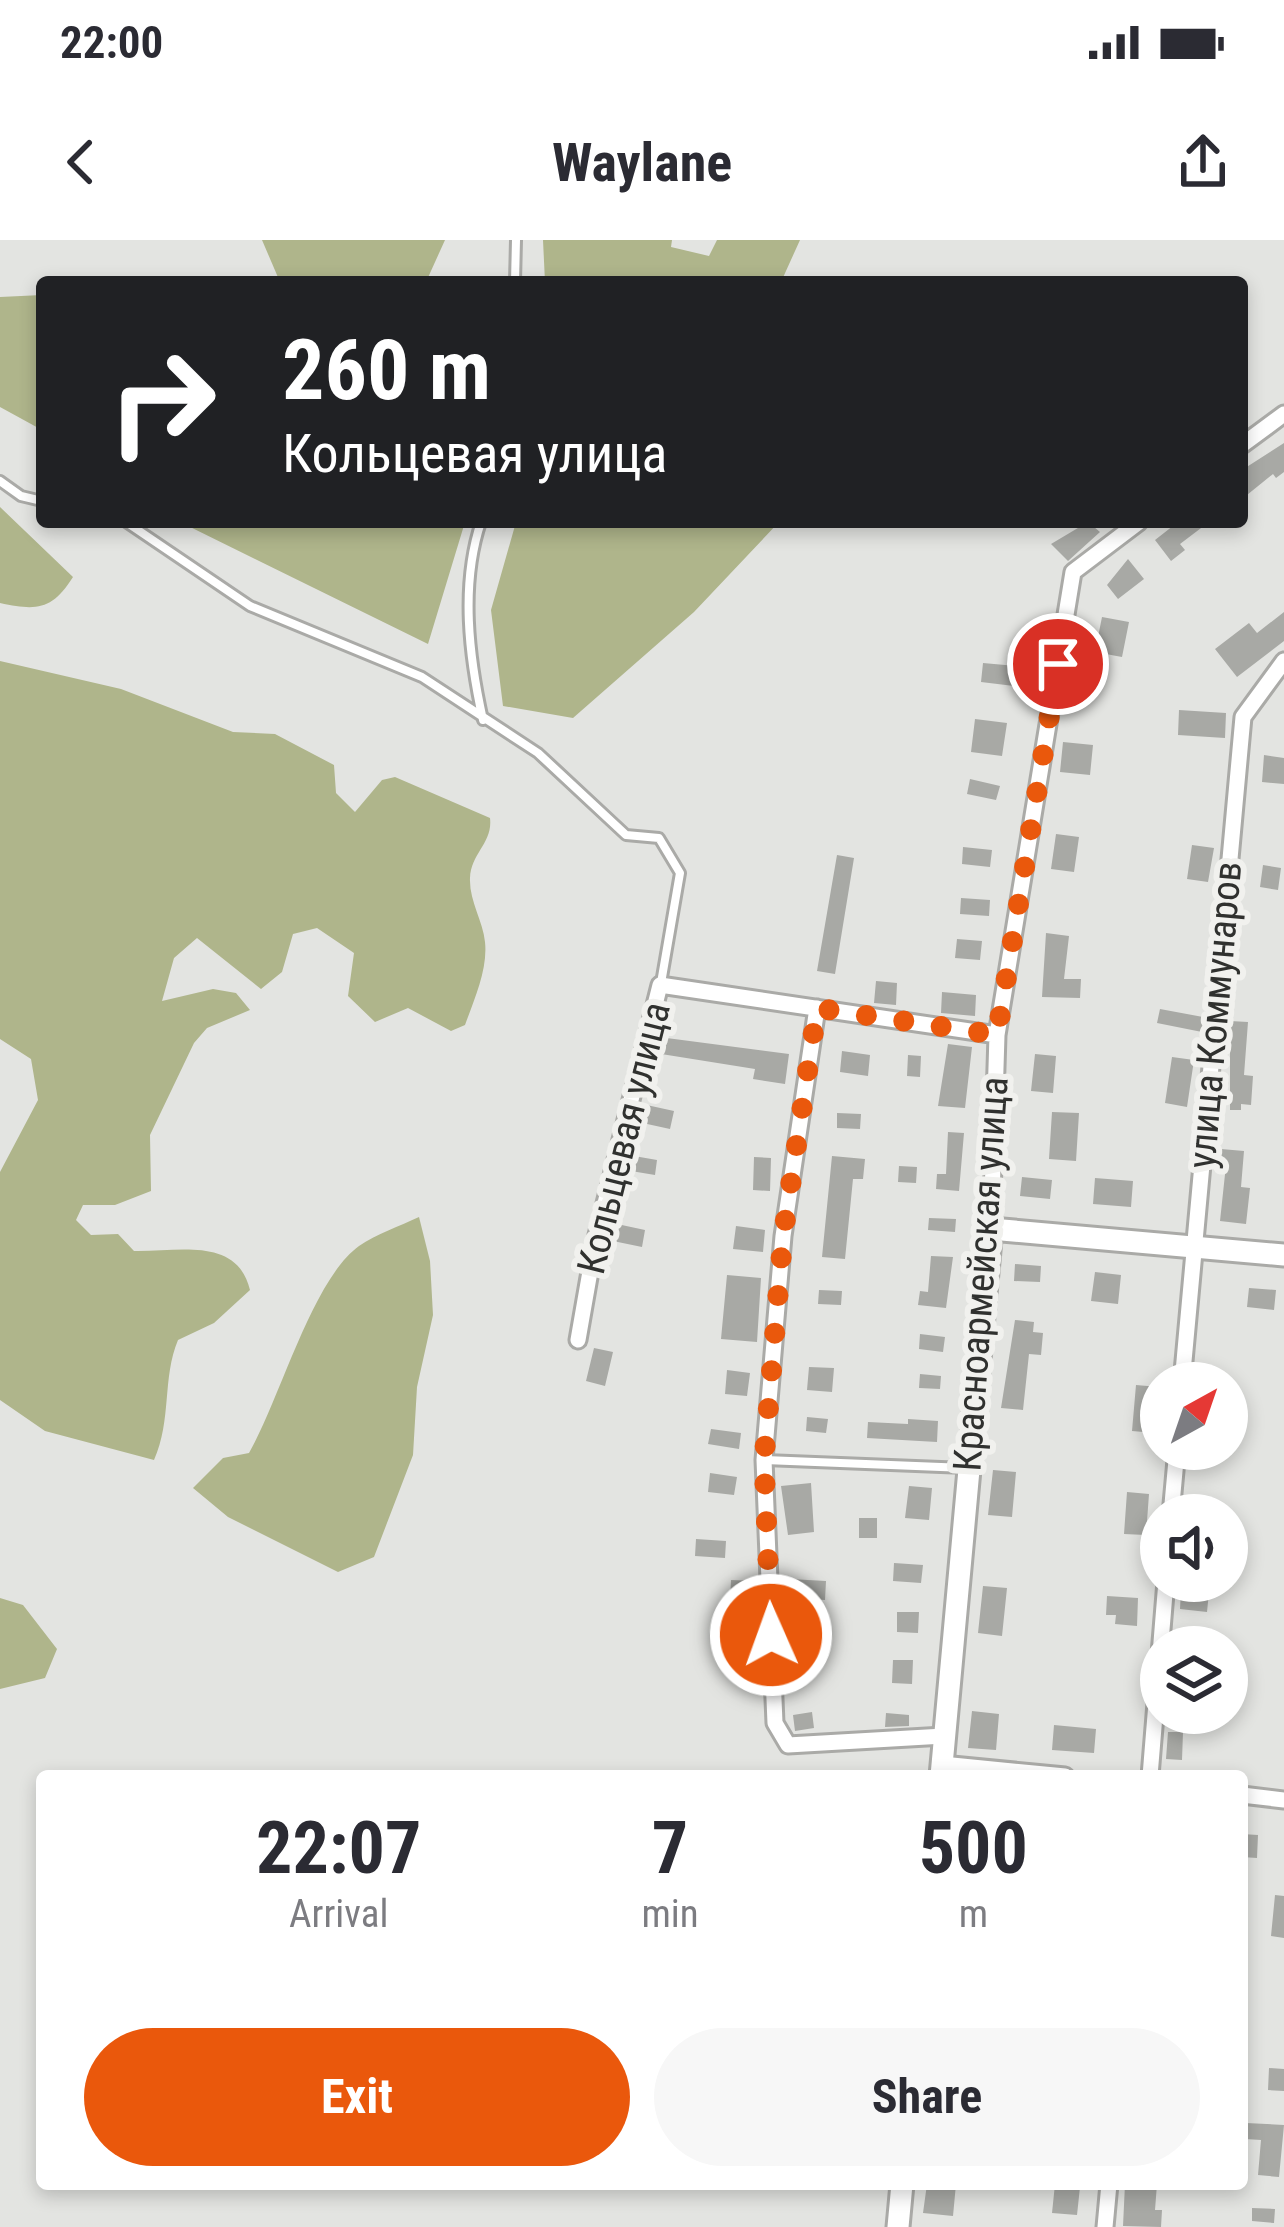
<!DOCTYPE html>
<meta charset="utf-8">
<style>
:root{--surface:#fff;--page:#f7f7f7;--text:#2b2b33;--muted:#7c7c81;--accent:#ea580c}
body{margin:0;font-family:"Roboto Condensed",sans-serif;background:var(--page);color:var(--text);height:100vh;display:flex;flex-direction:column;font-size:45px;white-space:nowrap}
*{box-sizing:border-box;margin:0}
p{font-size:39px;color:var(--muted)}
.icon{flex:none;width:66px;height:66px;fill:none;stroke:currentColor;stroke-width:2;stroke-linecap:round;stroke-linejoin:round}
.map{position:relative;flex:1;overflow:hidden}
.sheet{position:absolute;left:36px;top:1530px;width:1212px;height:420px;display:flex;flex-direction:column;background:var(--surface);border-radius:12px;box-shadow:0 6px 18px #0003}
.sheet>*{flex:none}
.top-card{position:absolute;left:36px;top:36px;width:1212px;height:252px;border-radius:12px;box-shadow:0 6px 18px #0003;background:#202124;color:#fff;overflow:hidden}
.needle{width:78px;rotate:40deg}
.fabs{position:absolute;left:1140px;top:1122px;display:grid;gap:24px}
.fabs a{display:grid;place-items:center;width:108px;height:108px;border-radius:50%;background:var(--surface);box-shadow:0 6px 18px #0003;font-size:60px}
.pin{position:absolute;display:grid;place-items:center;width:102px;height:102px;color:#fff;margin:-51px;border:6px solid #fff;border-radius:50%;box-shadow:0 3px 12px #0007}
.me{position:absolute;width:132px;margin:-66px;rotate:358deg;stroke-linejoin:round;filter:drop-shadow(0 0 9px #0008)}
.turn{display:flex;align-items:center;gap:42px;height:252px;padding:0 48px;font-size:54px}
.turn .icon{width:156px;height:156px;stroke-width:2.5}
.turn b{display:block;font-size:84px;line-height:102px}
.eta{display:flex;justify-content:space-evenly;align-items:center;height:204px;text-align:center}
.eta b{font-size:72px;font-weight:700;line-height:84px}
.primary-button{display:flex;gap:24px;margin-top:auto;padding:24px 48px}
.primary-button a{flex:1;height:138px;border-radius:72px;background:var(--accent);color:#fff;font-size:48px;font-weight:700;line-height:138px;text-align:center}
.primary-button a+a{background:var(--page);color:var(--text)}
.status{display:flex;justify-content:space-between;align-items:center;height:84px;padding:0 60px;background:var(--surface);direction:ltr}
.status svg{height:33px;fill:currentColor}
header{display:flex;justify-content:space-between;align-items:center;height:156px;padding:0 48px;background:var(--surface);font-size:54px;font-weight:700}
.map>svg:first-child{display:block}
.green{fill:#afb58b}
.building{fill:#a8a9a5}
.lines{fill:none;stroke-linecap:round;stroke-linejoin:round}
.service-casing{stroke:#aaaaa7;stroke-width:14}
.minor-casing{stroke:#aaaaa7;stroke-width:21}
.tertiary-casing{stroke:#aaaaa7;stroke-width:27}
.service{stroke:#fff;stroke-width:8}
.minor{stroke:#fff;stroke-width:15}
.tertiary{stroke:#fff;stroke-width:21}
.route{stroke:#ea580c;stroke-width:21;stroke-dasharray:0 37.8}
.labels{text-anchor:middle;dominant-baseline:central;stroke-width:12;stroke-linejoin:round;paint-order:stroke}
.street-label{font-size:39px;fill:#30312f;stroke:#f1f1ee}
</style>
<div class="status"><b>22:00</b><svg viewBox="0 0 49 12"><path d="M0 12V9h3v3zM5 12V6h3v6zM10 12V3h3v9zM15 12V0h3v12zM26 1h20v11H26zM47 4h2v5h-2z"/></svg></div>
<header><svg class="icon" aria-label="back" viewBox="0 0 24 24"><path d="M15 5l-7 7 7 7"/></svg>Waylane<svg class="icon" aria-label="share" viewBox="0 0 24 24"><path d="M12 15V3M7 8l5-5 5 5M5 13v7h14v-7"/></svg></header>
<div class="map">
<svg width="1284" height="1987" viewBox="0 0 1284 1987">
<rect width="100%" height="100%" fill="#e3e4e1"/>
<path class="green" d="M262,0h183l-19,42h-146z
M543,0h129l-1,7 38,9 8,-16h83l-19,42h-236z
M42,55v135l-42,-23v-110z
M0,267l73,70c-21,33 -36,34 -73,26z
M180,282h285l-37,122z
M516,282h263l-85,90 -121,106 -70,-12 -12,-96z
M0,421l121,28 112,43 42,2 59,31 2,28 19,19 27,-32 13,-3 95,41c3,25 -19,35 -20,60 -1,23 13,43 15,64 3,27 -11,58 -20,83l-14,6 -43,-23 -33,14 -27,-26 6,-43 -37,-25 -24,6 -11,38 -21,17 -64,-51 -23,20 -12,43 51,-12 23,4 14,17 -43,18 -13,15 -44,92 1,56 -36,14h-32l-7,15 15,15 27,-1 16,17c44,1 103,-15 116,39l-36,33 -36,17c-16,38 -6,80 -24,120l-109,-29 -45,-31v-228l38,-72 -7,-41 -31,-20z
M419,977l11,44 3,54 -16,72 -4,68 -39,102 -36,15 -110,-55 -35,-29 30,-30 26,-5c31,-54 63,-173 110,-207 17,-12 41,-20 60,-29z
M0,1358l23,7 34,44 -12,29 -45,11z"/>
<path class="building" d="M1284,203v29l-8,6 -3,-4 -31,25v-29z
M1088,282l12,10 -32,29 -17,-17z
M1178,282h31l-29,22 5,6 -14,11 -16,-21z
M1128,319l16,20 -26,20 -11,-14z
M1284,372v29l-47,36 -22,-28 34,-26 8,10z
M1102,377l27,5 -7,35 -27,-5z
M983,423l33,3 -2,20 -33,-4z
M1070,434l22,3 -4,27 -22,-3z
M1179,470l47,3 -1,25 -47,-3z
M975,479l32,4 -5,33 -31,-4z
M1063,502l30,3 -3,30 -30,-3z
M1264,515l20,3v26l-22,-2z
M970,539l30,7 -4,14 -29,-6z
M1056,594l23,3 -5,35 -23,-3z
M1192,605l22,3 -6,34 -21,-3z
M963,607l29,3 -2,17 -28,-3z
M837,615l17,3 -19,116 -18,-3z
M1263,625l18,3 -3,22 -18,-3z
M961,658l29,2 -1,16 -29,-2z
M1046,693l23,3 -5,43h17l-1,19 -38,-1z
M957,699l25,2 -2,19 -25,-2z
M876,741l21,2 -1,22 -22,-2z
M942,752l34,3 -1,21 -34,-3z
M1160,769l43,8 -1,15 -45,-9z
M1230,781l18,1 -4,53 9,1 -2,29 -10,-1v6h-11z
M659,797l130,17 -4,30 -32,-5 2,-10 -100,-16z
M948,804l24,3 -7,61 -27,-2z
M842,811l28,4 -2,21 -28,-4z
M1035,814l21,2 -3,37 -22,-2z
M908,815l13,1 -1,21 -13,-1z
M1172,817l22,3 -7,47 -22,-4z
M642,864l32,7 -4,18 -32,-7z
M1052,872l27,1 -3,48 -27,-2z
M837,873l24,1 -1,15 -23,-1z
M948,892l16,1 -5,58 -23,-2 1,-15h9z
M1221,909l23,2 -3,36 9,1 -4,36 -26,-3 6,-56 -6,-1z
M634,916l23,4 -2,15 -24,-4z
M832,916l33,3 -2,20h-10l-8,80 -23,-2z
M754,917l17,1 -1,33 -17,-1z
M899,926l18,1 -1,16 -18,-1z
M1022,937l30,3 -2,19 -30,-3z
M1095,938l38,3 -2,26 -38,-3z
M929,978l27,1 -1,13 -27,-2z
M617,984l28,6 -3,17 -29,-6z
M736,986l29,4 -2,22 -30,-3z
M931,1016l22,1 -7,51 -28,-3 2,-14 8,1z
M1015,1024l26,2 -1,16 -26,-1z
M1095,1032l26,3 -3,29 -27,-3z
M727,1035l34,3 -4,64 -36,-3z
M1249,1048l27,2 -2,20 -27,-3z
M819,1050l23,1 -1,14 -23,-1z
M1015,1080l19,2 -1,10 10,1 -2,22 -12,-1 -6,56 -22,-2z
M920,1094l25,3 -2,15 -24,-3z
M594,1108l19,4 -8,34 -19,-5z
M809,1127l25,1 -2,24 -25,-2z
M727,1130l23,3 -3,23 -22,-2z
M920,1134l21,2 -1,13 -21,-1z
M1136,1145l23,2 -4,46 -23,-2z
M807,1177l21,2 -2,14 -20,-2z
M908,1179l30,2 -1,21 -70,-4 1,-16 40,2z
M711,1189l30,4 -2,16 -31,-5z
M993,1230l23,2 -4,45 -24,-2z
M710,1233l27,4 -3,18 -26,-3z
M811,1243l3,49 -26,3 -7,-49z
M909,1246l23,2 -3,32 -24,-2z
M1127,1252l22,2 -3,41 -22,-1z
M1188,1262l21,1v12h-22z
M859,1278h18v20h-18z
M696,1299l30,2 -1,17 -30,-2z
M894,1323l29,2 -2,18 -28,-2z
M790,1339l36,2 -1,19 -13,-1 -1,36h-22z
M731,1340l25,1 -1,19h-25z
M983,1346l24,2 -5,48 -24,-3z
M1181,1349l28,3 -2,20 -27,-3z
M1107,1356l31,2 -1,28 -22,-2 1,-9h-10z
M897,1372h22l-1,21 -21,-1z
M893,1420h20l-1,24 -20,-1z
M808,1425l3,16 -20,4 -3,-17z
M972,1471l27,3 -3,36 -28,-2z
M812,1472l2,16 -19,3 -2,-16z
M886,1473l23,2v11l-24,1z
M1054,1485l42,4 -2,24 -42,-3z
M1168,1492h15l-1,28 -16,-1z
M1242,1594l16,1 -1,23 -15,-1z
M1275,1655l9,1v42l-13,-2z
M1269,1828l15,1v22l-16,-1z
M1246,1883l38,2 -5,52 -21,-2 3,-35 -16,-1z
M927,1944h29l-3,32 -30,-3z
M1055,1944l25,3 -3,28 -25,-2z
M1125,1944h32l-2,26h7l-1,17 -38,-1z
M1252,1968l23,1 -1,14 -22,-2z"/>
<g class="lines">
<defs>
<path id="service" d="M515,42l1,-42
M0,241l21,15 21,5
M126,282l124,84 172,71 116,76 88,82 33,3 21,35 -19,110
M481,282c-21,63 -12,135 2,198
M765,1220l201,8"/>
<path id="minor" d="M1242,205l42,-31
M817,768l-34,228 -19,224 11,263 13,22 156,-9
M991,989l6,-194 76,-463 66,-50
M578,1100l17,-97 65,-258 337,50
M1182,1143l61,-666 41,-56
M1171,1275l6,-66
M942,1524l123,12
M1150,1536l16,-195
M1242,1555l42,5
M1105,1987l4,-43"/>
<path id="tertiary" d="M941,1536l50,-547 293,26
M898,1987l4,-43"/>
</defs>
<use href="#service" class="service-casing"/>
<use href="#minor" class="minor-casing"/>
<use href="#tertiary" class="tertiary-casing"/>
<use href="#service" class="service"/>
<use href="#minor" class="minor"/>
<use href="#tertiary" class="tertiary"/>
</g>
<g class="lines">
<path class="route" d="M771,1395l-7,-175 19,-224 34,-228 180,27 61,-371"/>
</g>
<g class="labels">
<g class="street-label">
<text transform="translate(1215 775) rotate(-85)">улица Коммунаров</text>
<text transform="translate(624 898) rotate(-76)">Кольцевая улица</text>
<text transform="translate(981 1034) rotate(-86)">Красноармейская улица</text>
</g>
</g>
</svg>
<div class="fabs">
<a><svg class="needle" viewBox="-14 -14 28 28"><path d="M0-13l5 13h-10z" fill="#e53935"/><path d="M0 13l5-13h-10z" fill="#7c7c81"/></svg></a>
<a><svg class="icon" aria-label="sound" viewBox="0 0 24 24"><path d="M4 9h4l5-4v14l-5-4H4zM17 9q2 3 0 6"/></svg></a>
<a><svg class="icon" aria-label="layers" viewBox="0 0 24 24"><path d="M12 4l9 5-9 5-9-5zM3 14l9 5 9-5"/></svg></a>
</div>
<div class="pin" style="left:1058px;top:424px;background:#d93025"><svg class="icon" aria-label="arrive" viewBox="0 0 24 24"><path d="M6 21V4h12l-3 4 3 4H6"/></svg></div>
<svg class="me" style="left:771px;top:1395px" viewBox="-20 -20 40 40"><circle r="17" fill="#ea580c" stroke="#fff" stroke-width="3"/><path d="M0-11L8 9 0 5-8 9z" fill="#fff"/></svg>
<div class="top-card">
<div class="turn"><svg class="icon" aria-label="right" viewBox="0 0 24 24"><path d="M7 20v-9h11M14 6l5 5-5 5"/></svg><div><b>260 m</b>Кольцевая улица</div></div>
</div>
<section class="sheet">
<div class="eta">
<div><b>22:07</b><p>Arrival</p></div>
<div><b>7</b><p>min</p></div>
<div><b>500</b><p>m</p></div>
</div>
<div class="primary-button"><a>Exit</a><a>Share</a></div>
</section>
</div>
